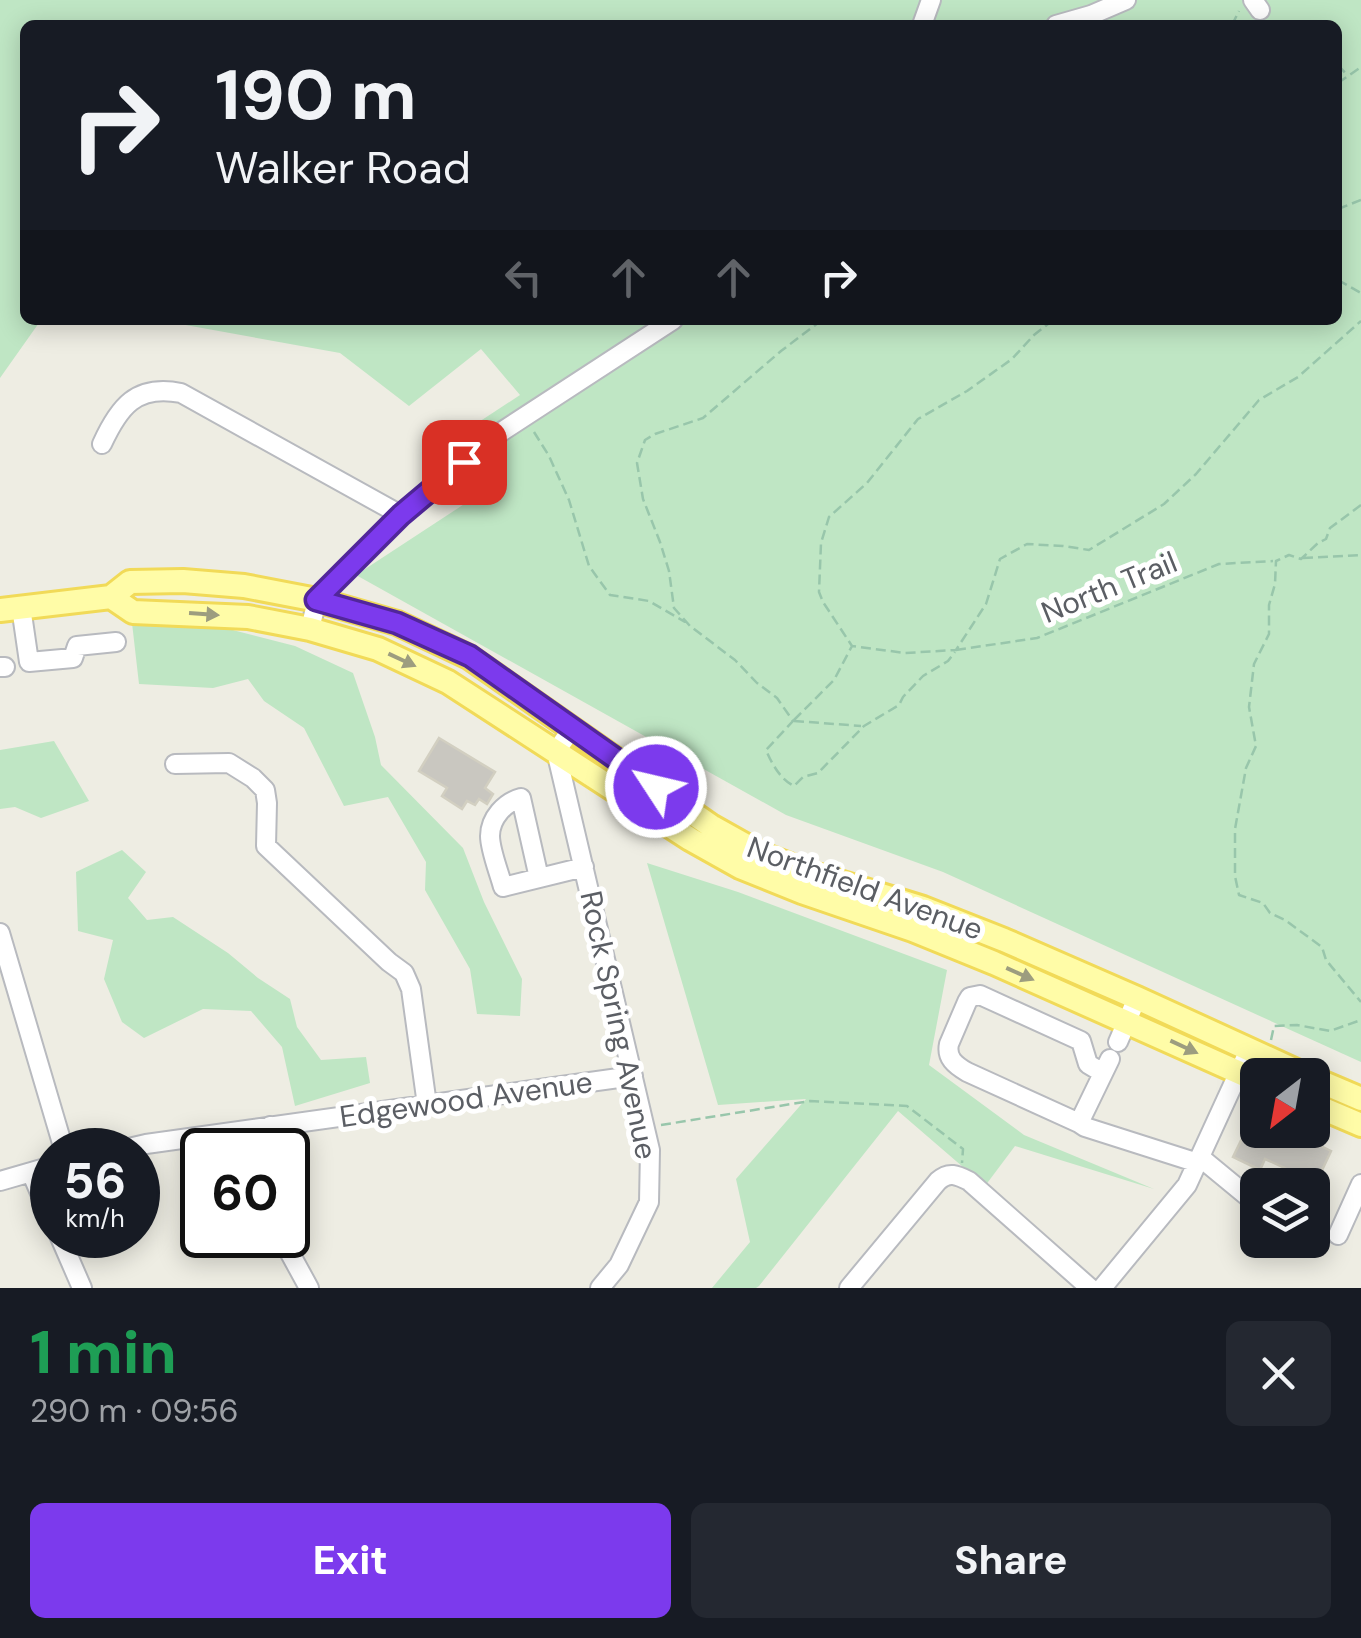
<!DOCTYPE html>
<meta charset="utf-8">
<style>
:root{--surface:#171b24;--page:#242831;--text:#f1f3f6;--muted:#9ea1a6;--accent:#7c3aed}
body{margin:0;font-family:"DM Sans",sans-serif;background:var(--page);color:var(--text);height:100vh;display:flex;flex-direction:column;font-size:38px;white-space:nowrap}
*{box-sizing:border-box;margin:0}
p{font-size:32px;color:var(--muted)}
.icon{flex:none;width:55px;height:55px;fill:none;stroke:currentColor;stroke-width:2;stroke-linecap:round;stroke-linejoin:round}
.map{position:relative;height:1288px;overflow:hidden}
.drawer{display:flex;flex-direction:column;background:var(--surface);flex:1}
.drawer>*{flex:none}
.hud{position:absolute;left:20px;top:20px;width:1322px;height:305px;border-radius:15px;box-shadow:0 5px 25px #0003;background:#171b24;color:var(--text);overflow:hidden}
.needle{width:65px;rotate:211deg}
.fabs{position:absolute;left:1240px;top:1058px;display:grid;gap:20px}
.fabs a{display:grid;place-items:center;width:90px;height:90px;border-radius:15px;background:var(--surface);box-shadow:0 5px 25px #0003;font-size:50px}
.speed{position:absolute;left:30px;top:1128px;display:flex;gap:20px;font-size:50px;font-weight:700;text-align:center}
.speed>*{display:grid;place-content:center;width:130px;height:130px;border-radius:50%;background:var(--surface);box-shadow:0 5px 25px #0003;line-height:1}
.speed small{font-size:25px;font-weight:400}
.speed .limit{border:5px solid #111;border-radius:15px;background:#fff;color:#111}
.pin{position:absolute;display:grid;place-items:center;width:85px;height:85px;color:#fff;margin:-42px;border-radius:20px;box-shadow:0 5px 15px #0006}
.me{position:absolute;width:110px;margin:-55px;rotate:305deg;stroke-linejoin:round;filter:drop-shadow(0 0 8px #0008)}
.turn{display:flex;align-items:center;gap:35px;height:210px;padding:0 30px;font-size:45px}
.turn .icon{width:130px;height:130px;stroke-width:2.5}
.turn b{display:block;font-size:70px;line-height:85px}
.lanes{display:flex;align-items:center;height:95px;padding:0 30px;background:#0003;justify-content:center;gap:50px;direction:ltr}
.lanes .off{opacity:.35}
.round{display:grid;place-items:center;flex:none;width:105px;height:105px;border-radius:15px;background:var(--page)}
.headline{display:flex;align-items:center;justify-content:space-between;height:170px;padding:0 30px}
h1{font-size:60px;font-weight:800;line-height:75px;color:#1e9e55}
.primary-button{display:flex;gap:20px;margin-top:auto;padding:20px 30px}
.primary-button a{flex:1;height:115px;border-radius:15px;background:var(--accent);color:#fff;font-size:40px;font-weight:800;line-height:115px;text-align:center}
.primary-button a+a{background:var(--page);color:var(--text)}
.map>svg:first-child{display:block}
.green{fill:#bfe6c4}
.building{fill:#c9c7c0;stroke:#d2cfc1;stroke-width:2.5}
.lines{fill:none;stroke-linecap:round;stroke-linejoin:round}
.minor-casing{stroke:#b8babf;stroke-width:22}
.major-casing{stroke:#f1da58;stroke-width:28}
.path{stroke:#98c6ab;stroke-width:2.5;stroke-dasharray:10 5;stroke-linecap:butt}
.minor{stroke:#fff;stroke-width:18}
.major{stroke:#fffca7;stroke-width:22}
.oneway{fill:#9d9d7f}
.route-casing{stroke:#51269a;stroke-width:25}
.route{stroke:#7c3aed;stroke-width:18}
.labels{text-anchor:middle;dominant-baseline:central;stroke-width:10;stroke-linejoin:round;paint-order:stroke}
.street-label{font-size:30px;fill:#5b5e64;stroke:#fff}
</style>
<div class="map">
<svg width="1361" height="1288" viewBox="0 0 1361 1288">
<rect width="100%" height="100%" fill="#eeede3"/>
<path class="green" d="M0,0h1361v1062l-418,-190 -157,-57 -430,-240 148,-97 -51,-39 67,-44 -39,-46 -72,57 -69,-53 -182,-33h1180v-295h-1313v295h16l-41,58z
M132,623l89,4 74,19 58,27 22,64 6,28 82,83 21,54 38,77 -2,37 -43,-2 -7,-45 -45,-79 1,-28 -38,-65 -44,9 -40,-78 -40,-27 -16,-22 -35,9 -74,-4z
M54,741l35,60 -48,17 -26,-11 -15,2v-59z
M122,850l24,22 -18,26 19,22 26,-3 55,36 30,25 32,21 7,28 24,33 45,-3 4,26 -75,23 -13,-59 -31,-36 -48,-2 -59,29 -22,-16 -18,-43 9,-39 -35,-9 -2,-59z
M647,863l91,29 209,78 -18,95 95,70 130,54 -139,-43 -30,40 -87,-75 -139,175 -3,2h-44l38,-46 -14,-63 70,-80 -88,6z"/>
<path class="building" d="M439,738l56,34 -10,16 8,6 -6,10 -8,-5 -4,6 -8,-4 -5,8 -20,-13 5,-8 -28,-17z
M1254,1114l4,1v15h30l43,21 -15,32 9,4 -11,24 -2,-26h-35l8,-17 -20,-9 -5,11 -27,-13z"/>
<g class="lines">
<defs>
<path id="minor" d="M1253,0l7,10
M922,25l9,-25
M1056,25l35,-10 35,-15
M102,444c17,-37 34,-60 79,-51l220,122
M21,607l8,55 44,-4 4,-12 39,-4
M310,629l7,-29 84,-85 97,-81 175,-114
M0,667h5
M572,729l-16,22 94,399 -1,52 -30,63 -19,23
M175,764l54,-1 24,15 12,12 2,13 -1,43 123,116 15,11 7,16 16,116
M539,878l-18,-80c-16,4 -31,20 -31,38 0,14 9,36 13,51l81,-20
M0,933l64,217
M1118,1042l19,-44
M1110,1059l-31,64 6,4 113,36
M1079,1123l-112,-51c-12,-7 -21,-14 -18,-28l18,-42 3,-5 10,-2 101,46 7,23 15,9
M270,1126l2,24
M120,1150l26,-6 487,-68
M1201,1158l57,47
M31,1172l21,49
M0,1181l52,-15
M59,1235l23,53
M280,1235l29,53
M1338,1235l23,-51
M1300,1240l5,4
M849,1288l89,-107c11,-10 19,-6 31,0l121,107
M1102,1288l85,-103 62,-135"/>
<path id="major" d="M111,597l22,15 115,5 62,12 68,20 70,33 242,157 50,28 62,25 111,38 81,33 264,118
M0,610l111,-13 19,-15 53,-1 61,5 73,14 80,23 72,34 242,169 50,28 52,20 110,34 81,32 133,58 168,77
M1312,1078l49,21
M1312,1104l49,21"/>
</defs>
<use href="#minor" class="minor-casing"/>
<use href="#major" class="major-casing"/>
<path class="path" d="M1232,25l7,-14
M1338,65l10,11
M1338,83l23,-16
M1338,209l23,-9
M1338,280l23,13
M822,320l-41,31 -78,67 -48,16 -10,6 -8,23 6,36 17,43 9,29 5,37 16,18 45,34 22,23 20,15 16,23 -27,29c6,14 14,29 28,36l9,-9 15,-4 46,-47 35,-21 4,-8 20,-21 25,-15 7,-9
M1053,320l-19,15 -22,24 -45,32 -49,28 -51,64 -38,34 -8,26 -2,49 4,10 29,44 53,7 51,-3 30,-46 14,-45 27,-15 36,2 26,4 75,-46 32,-30 63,-74 39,-23 63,-56
M534,432l15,24 20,44 20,66 21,29 39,6 36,21
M1361,505l-31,23 -4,11 -8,4 -17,16 -12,-4 -13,6 -1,23 -6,21v29l-15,30 -5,43 7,39 -10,22 -11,61v47l4,19 24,8 7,10 15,7 37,27 4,13 35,42
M1303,558l58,-3
M956,650l81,-12 182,-74 54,-3
M794,720l40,-40 18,-34
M794,721l67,5
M1271,1040l3,-14 23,-1 33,6 31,-11
M661,1125l149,-24 97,5 56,43 -1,14"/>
<use href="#minor" class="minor"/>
<use href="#major" class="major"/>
</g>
<defs><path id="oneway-solid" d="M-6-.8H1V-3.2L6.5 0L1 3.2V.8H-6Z" transform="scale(2.5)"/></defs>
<g class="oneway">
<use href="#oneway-solid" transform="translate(204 614) rotate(4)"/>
<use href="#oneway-solid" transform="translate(402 660) rotate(25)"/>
<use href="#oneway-solid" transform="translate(1020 974) rotate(24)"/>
<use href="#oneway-solid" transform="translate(1184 1047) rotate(25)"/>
</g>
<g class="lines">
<defs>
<path id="route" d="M464,462l-63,53 -85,85 81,23 73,33 186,131"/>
</defs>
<use href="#route" class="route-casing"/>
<use href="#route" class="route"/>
</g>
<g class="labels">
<g class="street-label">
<text transform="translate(1109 587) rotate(-22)">North Trail</text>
<text transform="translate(865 888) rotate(20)">Northfield Avenue</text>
<text transform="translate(619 1025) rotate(78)">Rock Spring Avenue</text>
<text transform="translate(466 1099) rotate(-8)">Edgewood Avenue</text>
</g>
</g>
</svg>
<div class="fabs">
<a><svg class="needle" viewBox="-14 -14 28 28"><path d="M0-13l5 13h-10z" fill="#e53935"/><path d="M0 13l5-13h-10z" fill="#9ea1a6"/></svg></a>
<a><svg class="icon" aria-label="layers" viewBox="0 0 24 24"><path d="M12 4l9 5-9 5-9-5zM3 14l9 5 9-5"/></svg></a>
</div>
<div class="speed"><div>56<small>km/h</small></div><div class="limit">60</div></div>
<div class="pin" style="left:464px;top:462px;background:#d93025"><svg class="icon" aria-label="arrive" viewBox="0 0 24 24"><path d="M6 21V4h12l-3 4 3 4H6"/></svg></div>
<svg class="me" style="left:656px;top:787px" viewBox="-20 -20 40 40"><circle r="17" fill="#7c3aed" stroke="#fff" stroke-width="3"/><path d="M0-11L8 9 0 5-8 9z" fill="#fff"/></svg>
<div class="hud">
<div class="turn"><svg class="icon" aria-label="right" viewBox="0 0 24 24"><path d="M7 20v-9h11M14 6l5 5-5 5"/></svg><div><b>190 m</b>Walker Road</div></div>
<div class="lanes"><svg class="icon off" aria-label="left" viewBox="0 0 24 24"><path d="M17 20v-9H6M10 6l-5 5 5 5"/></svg><svg class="icon off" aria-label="ahead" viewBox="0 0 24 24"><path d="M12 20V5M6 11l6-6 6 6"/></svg><svg class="icon off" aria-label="ahead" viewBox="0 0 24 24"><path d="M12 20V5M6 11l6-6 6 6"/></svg><svg class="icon" aria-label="right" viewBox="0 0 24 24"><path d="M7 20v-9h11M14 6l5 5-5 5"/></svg></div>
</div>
</div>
<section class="drawer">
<div class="headline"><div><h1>1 min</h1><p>290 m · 09:56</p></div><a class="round"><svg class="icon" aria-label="close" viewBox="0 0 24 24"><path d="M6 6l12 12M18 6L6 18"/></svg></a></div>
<div class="primary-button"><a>Exit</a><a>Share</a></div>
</section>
